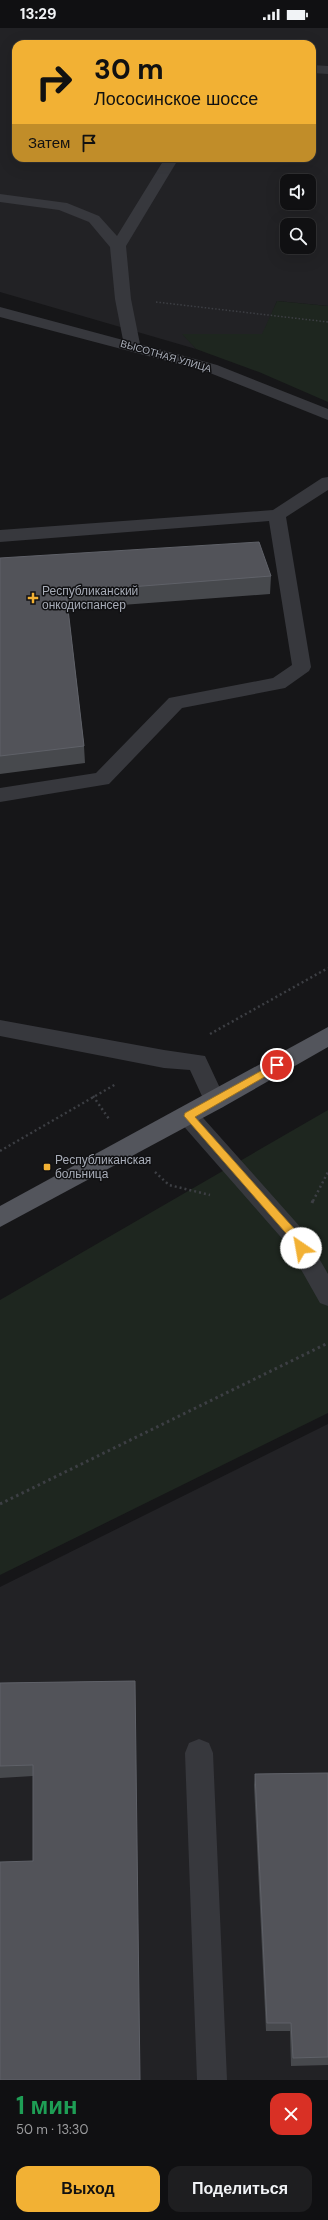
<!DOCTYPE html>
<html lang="ru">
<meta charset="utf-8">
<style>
:root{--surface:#101012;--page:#1e1e20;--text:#f1f3f6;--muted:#9c9d9f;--line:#303032;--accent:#f2b134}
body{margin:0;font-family:"DM Sans",sans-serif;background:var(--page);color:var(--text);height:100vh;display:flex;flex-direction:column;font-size:15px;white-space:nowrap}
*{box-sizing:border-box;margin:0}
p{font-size:13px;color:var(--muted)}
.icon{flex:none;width:22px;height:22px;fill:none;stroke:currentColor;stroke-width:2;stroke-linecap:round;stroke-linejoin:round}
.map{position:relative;height:2052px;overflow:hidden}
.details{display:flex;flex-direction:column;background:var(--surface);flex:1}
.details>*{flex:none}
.banner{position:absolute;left:12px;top:12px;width:304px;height:122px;border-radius:12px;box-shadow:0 4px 16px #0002,0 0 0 1px var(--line);background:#f2b134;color:#111;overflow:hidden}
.tools{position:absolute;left:280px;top:146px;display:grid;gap:8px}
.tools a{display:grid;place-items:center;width:36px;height:36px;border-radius:8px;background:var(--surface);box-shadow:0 4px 16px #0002,0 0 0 1px var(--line);font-size:20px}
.pin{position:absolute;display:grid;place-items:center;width:34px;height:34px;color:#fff;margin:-17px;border:2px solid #fff;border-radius:50%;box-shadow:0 1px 4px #0007}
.me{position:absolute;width:44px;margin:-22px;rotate:327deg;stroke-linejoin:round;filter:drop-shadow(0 0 3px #0008)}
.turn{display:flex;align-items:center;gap:14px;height:84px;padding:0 16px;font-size:18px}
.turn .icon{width:52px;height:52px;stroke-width:2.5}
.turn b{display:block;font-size:28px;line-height:34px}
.then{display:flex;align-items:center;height:38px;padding:0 16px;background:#0003;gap:8px;font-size:15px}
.round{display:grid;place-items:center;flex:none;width:42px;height:42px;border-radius:12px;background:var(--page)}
.head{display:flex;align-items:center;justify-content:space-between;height:68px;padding:0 16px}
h1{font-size:24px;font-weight:700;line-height:30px;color:#1e9e55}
.action{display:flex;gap:8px;margin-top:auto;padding:8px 16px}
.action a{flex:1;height:46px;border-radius:12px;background:var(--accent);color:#111;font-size:16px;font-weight:700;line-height:46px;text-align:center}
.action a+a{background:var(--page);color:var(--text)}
.status{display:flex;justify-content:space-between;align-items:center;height:28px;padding:0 20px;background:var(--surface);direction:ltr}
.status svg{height:11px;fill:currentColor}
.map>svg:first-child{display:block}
.built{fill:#222225;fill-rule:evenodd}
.green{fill:#1e261f}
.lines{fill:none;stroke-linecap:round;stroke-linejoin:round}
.path-far2{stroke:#3d3f44;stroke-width:1.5;stroke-dasharray:1.5 2;stroke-linecap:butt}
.path-far1{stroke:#3d3f44;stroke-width:2.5;stroke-dasharray:2 3;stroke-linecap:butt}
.path{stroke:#3d3f44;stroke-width:3;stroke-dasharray:2.5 3.5;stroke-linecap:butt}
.minor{fill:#37383d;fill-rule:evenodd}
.major{fill:#53555c;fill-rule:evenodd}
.wall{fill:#47494d}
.building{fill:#525359;stroke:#5f6168}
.route{fill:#f2b134;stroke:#9d7322}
.poi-dot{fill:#f2b134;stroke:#111113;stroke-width:1.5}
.labels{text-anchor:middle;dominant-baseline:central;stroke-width:3;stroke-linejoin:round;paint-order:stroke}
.far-street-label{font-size:10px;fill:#a8adb8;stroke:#111113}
.poi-label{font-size:12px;fill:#a8adb8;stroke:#111113;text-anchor:start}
</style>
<div class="status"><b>13:29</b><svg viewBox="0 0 49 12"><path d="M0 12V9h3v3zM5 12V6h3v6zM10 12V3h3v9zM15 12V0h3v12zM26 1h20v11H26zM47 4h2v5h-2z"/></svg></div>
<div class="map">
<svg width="328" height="2052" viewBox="0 0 328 2052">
<rect width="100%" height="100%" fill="#161618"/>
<path class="built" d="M0,0h328v278l-51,-5 -14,33h-80l13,15 -196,-57zM16,16h296v114h-296zM287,153h22v22h-22zM287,197h22v22h-22z
M328,1396v656h-328v-493z"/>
<path class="green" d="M277,273l51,5v96l-69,-30 -63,-23 -14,-15h80z
M328,1082v303l-328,162v-275z"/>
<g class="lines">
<path class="path-far2" d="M156,274l172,20"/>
<path class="path-far1" d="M210,1006l118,-66
M93,1068l16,23
M0,1123l116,-67
M155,1144l14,13 41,10
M313,1173l15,-29"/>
<path class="path" d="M312,1175l1,-3
M0,1476l328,-161"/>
<path class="minor" d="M312,37l16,1v8l-16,-1z
M165,130h14l-53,88 5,53 9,45 77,21 111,44v11l-123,-49 -205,-54v-10l123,33 -8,-41 -5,-52 -21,-25 -30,-12 -59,-8v-8l67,9 32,13 18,20z
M328,449v13l-42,27 25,150 -2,4 -24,17 -103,20 -73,76 -109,18v-14l96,-15 73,-75 104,-20 19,-13 -23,-144 -269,21v-12l273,-20 49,-32z
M0,992l164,30 41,6 21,45 -3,6 -8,3 -8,-3 -17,-37 -26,-2 -164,-32z
M188,1079l8,3 106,119 26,45v32l-8,-3 -34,-60 -106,-121 -3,-6 3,-6z
M199,1711l10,4 4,10 14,327h-30l-12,-327 4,-10z"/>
<path class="major" d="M328,999v20l-105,60 -223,120v-21z"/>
</g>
<path class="wall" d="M0,530l271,18 -1,18 -202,15 16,137 1,17 -85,11z
M135,1653l-102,180v-85l-33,2v-95z
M328,1745v292l-37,1 -1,-35h-24l-12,-246 1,-11z"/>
<path class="building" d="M259,514l12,34 -205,16 18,154 -84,10v-198z
M135,1653l5,399h-140v-218l33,-1v-96l-33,1v-83z
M328,1745v284l-35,1 -2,-35h-24l-12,-249z"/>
<path class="route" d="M277,1034l4,3 -1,3 -85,49 103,116 8,15 -5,4 -3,-1 -7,-12 -107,-123 1,-3z"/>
<g class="poi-dot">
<path d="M31 564h4v4h4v4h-4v4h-4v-4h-4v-4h4z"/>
<rect x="43" y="1135" width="8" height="8" rx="2"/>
</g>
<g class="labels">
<g class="far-street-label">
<text transform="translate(166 328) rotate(16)">ВЫСОТНАЯ УЛИЦА</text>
</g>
<g class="poi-label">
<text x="42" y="563">Республиканский<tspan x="42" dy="14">онкодиспансер</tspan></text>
<text x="55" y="1132">Республиканская<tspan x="55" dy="14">больница</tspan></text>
</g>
</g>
</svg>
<div class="tools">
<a><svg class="icon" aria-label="sound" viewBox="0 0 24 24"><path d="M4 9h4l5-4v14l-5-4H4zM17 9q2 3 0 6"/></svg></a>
<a><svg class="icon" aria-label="search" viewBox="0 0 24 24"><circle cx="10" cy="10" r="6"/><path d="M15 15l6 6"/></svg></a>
</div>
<div class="pin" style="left:277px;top:1037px;background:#d93025"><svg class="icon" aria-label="arrive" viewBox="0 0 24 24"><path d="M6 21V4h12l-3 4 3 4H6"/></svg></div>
<svg class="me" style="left:301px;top:1220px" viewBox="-20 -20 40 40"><circle r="19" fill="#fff"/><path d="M0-13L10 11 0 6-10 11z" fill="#f2b134"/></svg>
<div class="banner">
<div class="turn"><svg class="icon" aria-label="right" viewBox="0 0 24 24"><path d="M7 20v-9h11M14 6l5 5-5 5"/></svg><div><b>30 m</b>Лососинское шоссе</div></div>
<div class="then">Затем<svg class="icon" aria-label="arrive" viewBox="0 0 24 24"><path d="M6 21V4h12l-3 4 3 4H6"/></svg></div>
</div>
</div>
<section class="details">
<div class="head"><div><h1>1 мин</h1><p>50 m · 13:30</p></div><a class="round" style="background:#d93025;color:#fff"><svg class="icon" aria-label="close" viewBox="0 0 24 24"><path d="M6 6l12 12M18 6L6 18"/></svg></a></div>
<div class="action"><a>Выход</a><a>Поделиться</a></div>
</section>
